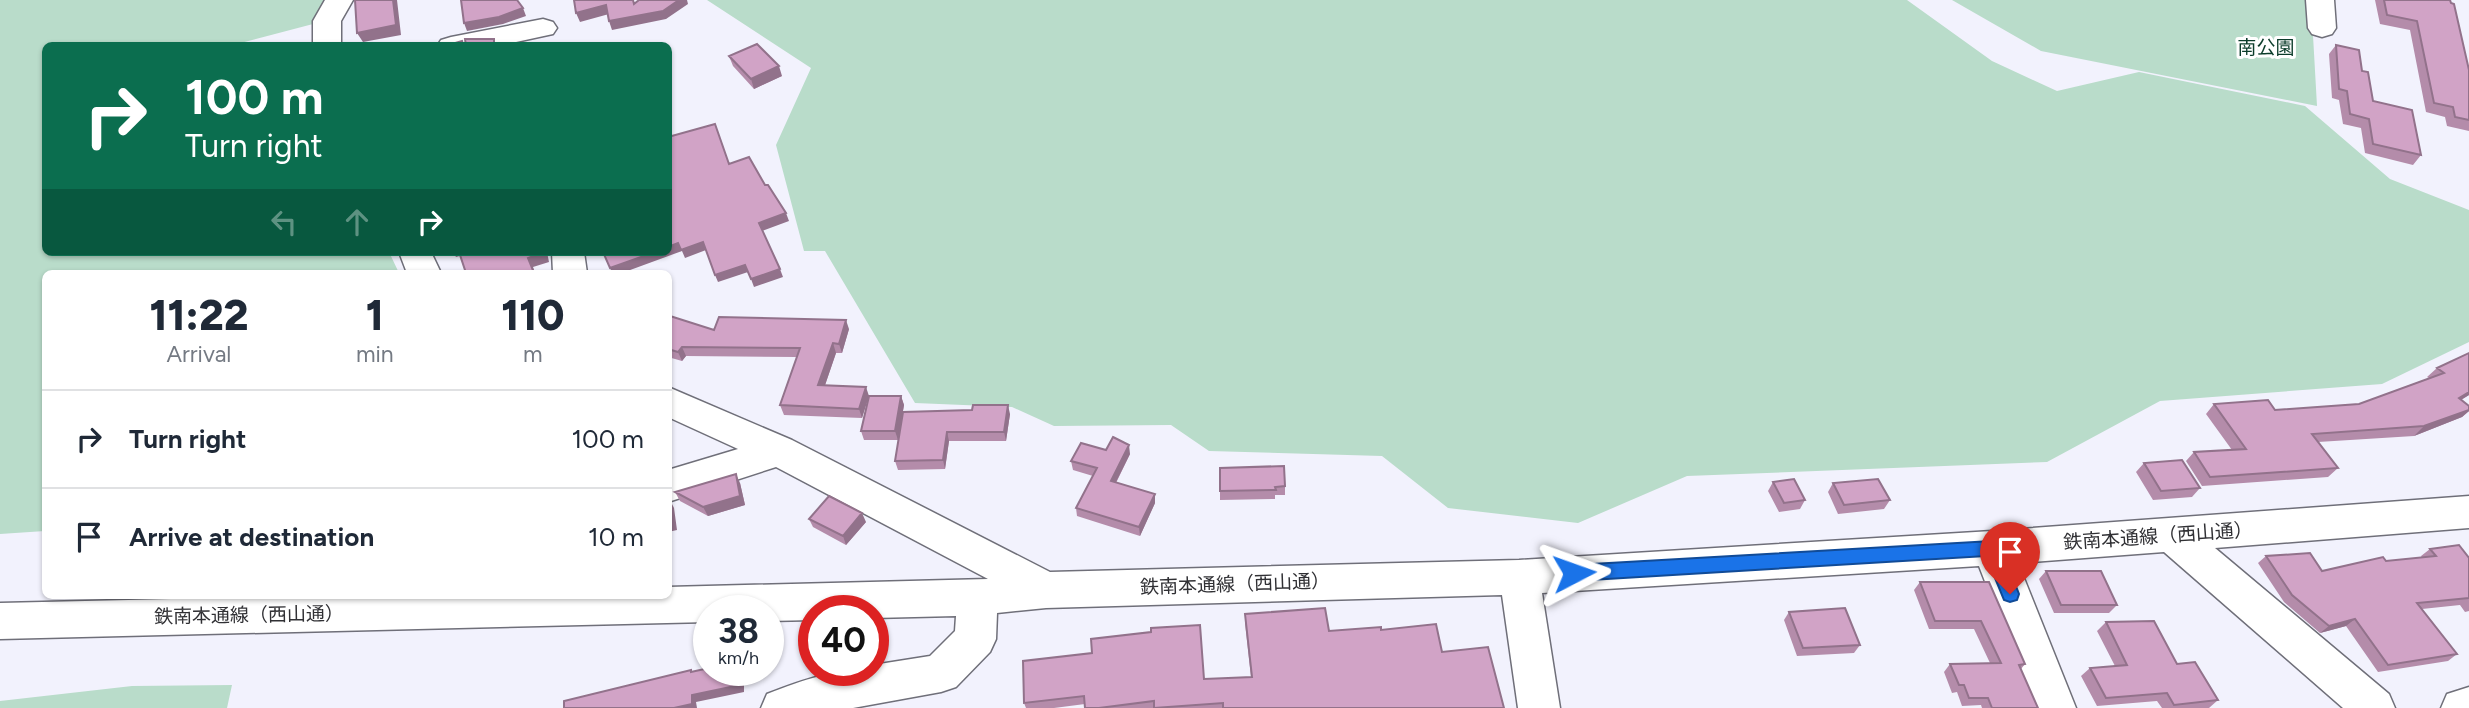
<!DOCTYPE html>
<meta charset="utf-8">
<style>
:root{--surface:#fff;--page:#f2f2f3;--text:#1f2937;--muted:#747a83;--line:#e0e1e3}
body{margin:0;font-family:Figtree,"Noto Sans JP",sans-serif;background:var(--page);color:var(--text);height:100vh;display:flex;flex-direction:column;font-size:26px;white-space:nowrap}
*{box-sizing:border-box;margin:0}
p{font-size:23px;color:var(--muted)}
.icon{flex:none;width:38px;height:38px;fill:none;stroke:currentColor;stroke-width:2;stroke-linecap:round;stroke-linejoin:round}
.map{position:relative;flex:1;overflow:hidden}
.sheet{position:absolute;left:42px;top:270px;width:630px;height:329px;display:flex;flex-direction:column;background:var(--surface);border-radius:10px;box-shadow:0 2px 5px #0004}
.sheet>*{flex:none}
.top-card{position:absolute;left:42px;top:42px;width:630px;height:214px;border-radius:10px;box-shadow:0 2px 5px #0004;background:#0b6e4f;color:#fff;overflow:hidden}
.speed{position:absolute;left:693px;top:595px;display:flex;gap:14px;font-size:35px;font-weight:700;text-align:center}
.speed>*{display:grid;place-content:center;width:91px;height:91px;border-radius:50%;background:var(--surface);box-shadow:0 2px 5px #0004;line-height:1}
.speed small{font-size:18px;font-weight:400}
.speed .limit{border:10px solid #d22;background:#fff;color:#111}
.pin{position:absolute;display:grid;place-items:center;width:60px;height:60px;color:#fff;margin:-72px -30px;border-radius:50% 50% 50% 0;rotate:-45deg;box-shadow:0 0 7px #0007}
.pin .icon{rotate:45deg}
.me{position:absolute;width:77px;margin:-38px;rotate:86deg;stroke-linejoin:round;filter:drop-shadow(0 0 5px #0008)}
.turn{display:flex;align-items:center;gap:24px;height:147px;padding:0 28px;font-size:32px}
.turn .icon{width:91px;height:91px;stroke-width:2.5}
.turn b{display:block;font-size:49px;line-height:60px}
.lanes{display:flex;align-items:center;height:66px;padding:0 28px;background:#0003;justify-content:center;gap:35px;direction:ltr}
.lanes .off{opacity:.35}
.eta{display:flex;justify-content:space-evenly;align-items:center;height:119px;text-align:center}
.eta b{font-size:42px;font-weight:800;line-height:49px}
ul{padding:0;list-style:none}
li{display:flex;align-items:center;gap:21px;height:98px;padding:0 28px;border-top:2px solid var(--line)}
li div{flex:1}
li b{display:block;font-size:26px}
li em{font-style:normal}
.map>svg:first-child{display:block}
.green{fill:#b9dcca}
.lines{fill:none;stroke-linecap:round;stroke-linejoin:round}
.minor-casing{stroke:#6f6f79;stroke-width:3}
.minor{fill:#fff;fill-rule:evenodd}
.wall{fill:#b48caa}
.shaded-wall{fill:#92728b}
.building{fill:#d1a3c6;stroke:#92728b;stroke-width:2}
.route{fill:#1a73e8;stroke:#114b97;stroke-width:2}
.labels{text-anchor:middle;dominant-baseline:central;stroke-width:6;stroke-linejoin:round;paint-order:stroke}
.park-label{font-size:19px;fill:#0b3c2a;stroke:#fff}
.street-label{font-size:19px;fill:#303034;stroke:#fff}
</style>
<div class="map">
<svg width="2469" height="708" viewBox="0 0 2469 708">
<rect width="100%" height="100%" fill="#f2f2fd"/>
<path class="green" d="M0,0h328l-15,24 -80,21 -187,1v206h343l10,21h-353l-1,258 -45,3z
M707,0h1200l85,61 65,30 82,-19 166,34 85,73 79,31v132l-87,42 -222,17 -113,61 -360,14 -109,47 -130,-15 -66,-52 -173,-5 -38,-26 -117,1 -42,-19 -97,-4 -90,-152h-21l-28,-106 35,-77z
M1952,0h359l6,106 -276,-55z
M232,685l-5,23h-227v-7l132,-15z"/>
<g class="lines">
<defs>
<path id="minor" d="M325,0h28l-12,21v25h-28v-25z
M2306,0h28l2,28 -4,6 -10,3 -10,-3 -4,-6z
M543,19l10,3 4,6 -4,6 -55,12h-61l4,-6 10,-3z
M399,252h32l10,21h-34z
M552,252h32l3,21h-34z
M668,387l124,53 258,132 469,-12 473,-29 477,-35v32l-254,20 174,146 6,14h-52l-179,-156 -146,11 58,145h-42l-55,-142 -437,27 18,115h-42l-16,-113 -456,13 -49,5 -1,26 -6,13 -34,35 -15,5 -88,16h-92l6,-14c38,-15 65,-24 106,-24v-5l57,-9 25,-25 1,-15 -83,2v-7h-59v9l-46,1v-10h-59v11l-709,17v-36l339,-8h329v-8l320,-8 -212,-112 -108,35v-32l70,-21 -70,-32z
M2469,687v21h-28l6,-14z"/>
</defs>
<use href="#minor" class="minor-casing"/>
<use href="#minor" class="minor"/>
</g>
<path class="wall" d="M2375,0h75l19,70v61l-22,-5 -2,-9 -19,-5 -16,-82 -30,-6z
M2336,45l26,26 11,30 48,54 -8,10 -48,-12 -4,-25 -18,-4 -4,-24 -7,-2 -3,-44z
M729,56l53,20 -28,13 -21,-23z
M668,318l46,12 135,-1 -7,24h-6l-11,32 44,11h32l3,9 -6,35h-34l-3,-9 7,-34 -6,21 -78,-3 -4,-10 17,-48 -111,-1 -4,5 -14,-4z
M2469,353v42l-8,5 8,6v5l-7,6 -48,19 -96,6 20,26 -10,9 -126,9 -16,-25 8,-9 38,-2 -26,-36 8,-10 61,6 84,-6 70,-26 -2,-1 10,-9z
M903,412l107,2 -4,27h-57l-4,28 -47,1 -3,-9z
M1106,450l24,4 -14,29 39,11v9l-15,33 -63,-20 -1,-8 17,-32 -20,-6 -2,-9z
M2144,463l56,25 -8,9 -39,3 -17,-28z
M1220,468l65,18v9h-10v4l-55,1z
M1773,482l32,18 -5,9 -21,3 -11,-21z
M740,483l5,22 -37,11 -28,-15 -5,-9z
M1833,483l57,17 -6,9 -46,5 -10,-22z
M809,519l57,3 -20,23 -33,-18z
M2430,549l39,9v53l-4,1 -5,-7 -38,4 35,45 -9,7 -70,11 -32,-46 -26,7 -36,-31 -26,-39 8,-7 56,15 64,-10 36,-3 -1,-2z
M2046,571l71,34 -8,8h-55l-15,-34z
M1920,582h69l36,82 -4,5 17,39h-56l-1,-3 -19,1 -5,-14 -5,1 -8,-21 6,-8 40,-1 -16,-34h-45l-15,-39z
M1789,612l71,33 -6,8 -57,3 -13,-36z
M1245,614l84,17 52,-1 61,22 62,56h-419v-4l-31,4h-28l-2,-5 68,-50 112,26 47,-2 -6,-54z
M2106,622l112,78 -9,8h-47l-5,-7 -60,5 -16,-30 9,-8 25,-2 -18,-35z"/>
<path class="shaded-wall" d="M393,0h4l4,35 -38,7 -6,-9z
M679,0h8l1,4 -22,15 -54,11 -3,-9z
M606,5l3,9 -29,8 -4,-9z
M523,8l3,8 -23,8 -36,7 -3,-8z
M779,66l3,10 -28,13 -3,-10z
M786,213l3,8 -27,10 -3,-8z
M703,242l3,8 -21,8 -3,-7 -60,22h-10l-2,-5 45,-16h13v-5l10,-4z
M453,252h8l2,3 -7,2z
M544,252h3l2,10 -16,5 2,6h-1l-6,-15z
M745,265l3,7 -30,10 -3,-7z
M780,269l3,8 -29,10 -3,-8z
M846,320l3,9 -7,24 -3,-9z
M833,343l3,10 -14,41 -4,-9z
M682,347l4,9 -4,5 -4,-9z
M866,387l3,9 -7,22 -3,-9z
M2469,392v3l-20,12 10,-9z
M901,396l3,9 -6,35 -3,-9z
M1008,405l2,9 -4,27 -2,-9z
M2469,410v1l-7,6 -48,19 10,-10z
M947,432l2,9 -4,28 -2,-9z
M1129,445l1,9 -18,36 -1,-9z
M736,474l4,9 5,22 -37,11 -5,-9z
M1155,494v9l-15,33 -1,-9z
M670,500l4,8 3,22 -9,2z
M862,513l4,9 -20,23 -3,-9z
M2355,619l-9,7 -26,7 9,-7z
M740,670h4v22l-48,10 1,6h-23l18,-13z"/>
<path class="building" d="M355,0h38l3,25 -39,8z
M461,0h56l6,8 -24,9 -35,6z
M574,0h59l1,4 5,-4h40l-16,11 -54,10 -3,-16 -30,8z
M2384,0h66l1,3 3,1 15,66v50l-14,-3 -2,-10 -19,-4 -17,-82 -30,-6z
M465,39h29v7h-28z
M462,41l1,5h-18z
M757,44l22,22 -28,13 -22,-23z
M2336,45l23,5 3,21 6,1 5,29 39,9 9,45 -48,-11 -4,-25 -19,-5 -3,-23 -8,-2z
M715,124l14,40 20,-7 16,28h3l18,28 -27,10 21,46 -29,10 -6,-14 -30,10 -12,-33 -22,8 -3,-7 -10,4v-110z
M459,252h85l-16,6 6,15h-68z
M603,252h52l-45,16z
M670,316l44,14 5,-13 127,3 -7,24 -6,-1 -15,42 48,2 -7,22 -79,-4 20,-57 -118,-1 -4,5 -10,-3v-31z
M2469,353v39l-10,6 10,8v4l-45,16 -112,8 26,34 -128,9 -16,-25 52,-3 -32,-45 54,-4 7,10 84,-6 85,-31 -7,-5z
M869,396h32l-6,35h-34z
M973,405h35l-4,27h-57l-4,28 -48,1 8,-49 69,-2z
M1113,437l16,8 -18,36 44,13 -16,33 -63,-19 21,-40 -26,-7 10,-18 25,7z
M2182,460l18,28 -39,3 -17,-28z
M1284,466l1,20 -10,1 1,3 -56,1v-23z
M736,474l4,22 -37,11 -28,-15z
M1794,479l11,21 -21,3 -11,-21z
M1878,479l12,21 -46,5 -11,-22z
M829,496l33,17 -19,23 -34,-17z
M668,500h2l2,22 -4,1z
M2459,545l10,13v40l-52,5 40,51 -69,11 -33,-46 -26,7 -37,-31 -26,-39 44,-3 12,18 61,-14 3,4 50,-5 -6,-7z
M2046,571h55l16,34h-56z
M1920,582h69l36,82 -6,1 19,43h-46l-4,-10h-19l-5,-13h-5l-9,-21 51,-1 -20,-42h-46z
M1325,608l4,23 52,-4v3l55,-6 6,28 46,-5 16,61h-281v-5l-69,5v-7l-55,7h-14l-1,-12 -60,7 -1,-42 69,-8 -1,-14 60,-7v-4l49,-3 4,54 48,-2 -7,-63z
M1845,608l15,37 -57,3 -14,-36z
M2154,621l23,43 18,-2 23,38 -44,5 -7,-12 -61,5 -16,-30 37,-3 -21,-43z
M709,668v2h31v15l-48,10v9l-18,4h-110v-7l127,-31v2z"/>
<path class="route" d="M1992,541l7,2 20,51 -2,6 -7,2 -6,-2 -18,-44 -412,25 -6,-2 -3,-6 3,-5 6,-3z"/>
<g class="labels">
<g class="park-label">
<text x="2266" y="47">南公園</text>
</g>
<g class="street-label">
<text transform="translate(2158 536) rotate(-4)">鉄南本通線（西山通）</text>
<text transform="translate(1235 584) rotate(-2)">鉄南本通線（西山通）</text>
<text transform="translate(249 615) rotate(-1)">鉄南本通線（西山通）</text>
</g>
</g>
</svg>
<div class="speed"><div>38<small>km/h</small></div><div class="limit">40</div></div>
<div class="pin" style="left:2010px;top:594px;background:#d93025"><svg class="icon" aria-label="arrive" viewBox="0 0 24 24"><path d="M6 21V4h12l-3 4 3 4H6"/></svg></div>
<svg class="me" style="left:1574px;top:573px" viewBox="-20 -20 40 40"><path d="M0-17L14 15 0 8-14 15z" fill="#1a73e8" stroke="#fff" stroke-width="4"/></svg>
<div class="top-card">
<div class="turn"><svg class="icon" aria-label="right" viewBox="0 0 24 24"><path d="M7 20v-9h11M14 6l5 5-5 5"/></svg><div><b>100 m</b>Turn right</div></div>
<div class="lanes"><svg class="icon off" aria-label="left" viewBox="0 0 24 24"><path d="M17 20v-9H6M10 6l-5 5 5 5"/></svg><svg class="icon off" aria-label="ahead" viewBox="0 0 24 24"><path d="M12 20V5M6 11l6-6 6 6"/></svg><svg class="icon" aria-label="right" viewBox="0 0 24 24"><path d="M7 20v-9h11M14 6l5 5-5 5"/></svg></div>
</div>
<section class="sheet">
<div class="eta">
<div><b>11:22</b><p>Arrival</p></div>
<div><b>1</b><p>min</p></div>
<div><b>110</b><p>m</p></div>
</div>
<ul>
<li><svg class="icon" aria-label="right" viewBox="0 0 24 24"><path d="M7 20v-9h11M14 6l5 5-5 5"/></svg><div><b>Turn right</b></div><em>100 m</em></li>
<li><svg class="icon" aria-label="arrive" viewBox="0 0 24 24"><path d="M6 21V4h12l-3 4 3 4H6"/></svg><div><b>Arrive at destination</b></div><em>10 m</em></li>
</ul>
</section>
</div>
